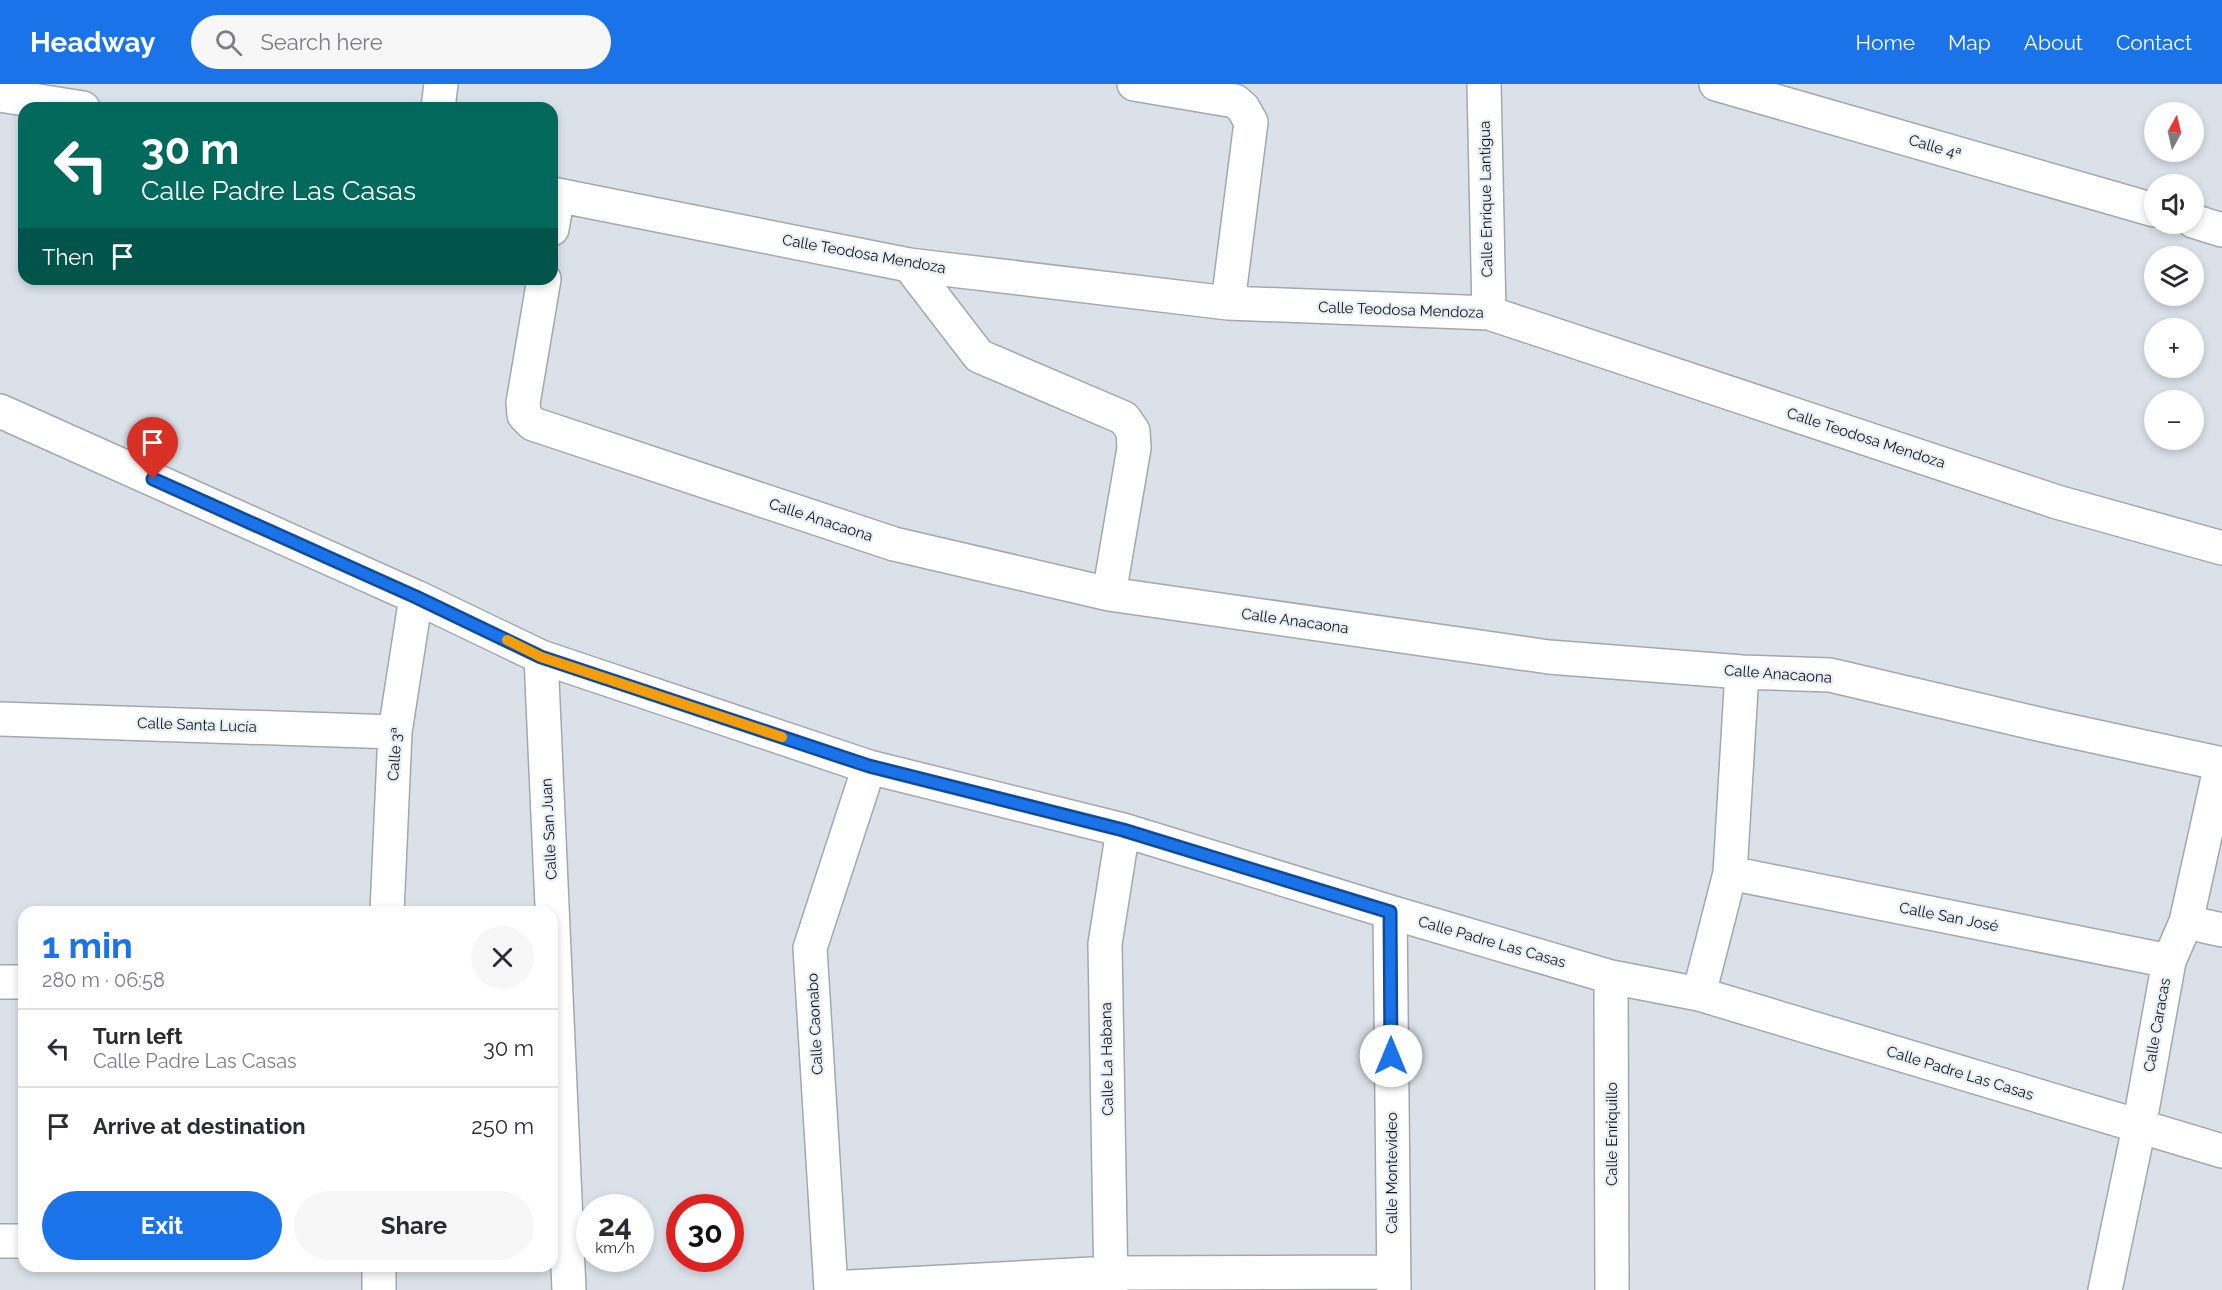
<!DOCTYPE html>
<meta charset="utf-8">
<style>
:root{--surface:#fff;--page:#f7f7f7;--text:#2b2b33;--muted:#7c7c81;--line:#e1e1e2;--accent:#1a73e8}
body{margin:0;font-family:Raleway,sans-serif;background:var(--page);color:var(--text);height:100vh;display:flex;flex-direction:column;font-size:22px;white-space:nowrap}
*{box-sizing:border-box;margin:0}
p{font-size:20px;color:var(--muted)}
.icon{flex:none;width:33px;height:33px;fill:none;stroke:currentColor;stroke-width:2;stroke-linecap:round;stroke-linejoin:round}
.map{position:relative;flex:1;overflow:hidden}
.sheet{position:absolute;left:18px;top:822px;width:540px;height:366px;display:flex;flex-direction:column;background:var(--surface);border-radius:18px;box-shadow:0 3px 9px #0003}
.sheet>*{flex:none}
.guide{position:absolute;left:18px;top:18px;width:540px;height:183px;border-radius:18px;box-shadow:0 3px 9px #0003;background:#00695c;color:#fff;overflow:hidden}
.needle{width:39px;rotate:8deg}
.tools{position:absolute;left:2144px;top:18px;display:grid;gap:12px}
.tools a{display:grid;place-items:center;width:60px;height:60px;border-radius:50%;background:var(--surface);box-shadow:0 3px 9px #0003;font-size:30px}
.speed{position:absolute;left:576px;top:1110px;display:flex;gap:12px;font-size:30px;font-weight:700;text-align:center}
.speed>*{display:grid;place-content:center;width:78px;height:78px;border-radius:50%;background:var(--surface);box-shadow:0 3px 9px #0003;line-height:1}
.speed small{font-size:15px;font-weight:400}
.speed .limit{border:9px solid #d22;background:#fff;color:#111}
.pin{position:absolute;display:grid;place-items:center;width:51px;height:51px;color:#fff;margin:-62px -26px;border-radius:50% 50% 50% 0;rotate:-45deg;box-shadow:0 0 6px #0007}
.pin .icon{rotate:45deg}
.me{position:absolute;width:66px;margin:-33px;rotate:0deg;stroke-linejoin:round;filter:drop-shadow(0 0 4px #0008)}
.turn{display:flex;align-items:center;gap:21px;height:126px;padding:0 24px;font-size:27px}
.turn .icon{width:78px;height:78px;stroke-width:2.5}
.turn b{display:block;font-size:42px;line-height:51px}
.then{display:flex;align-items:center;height:57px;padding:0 24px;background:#0003;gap:12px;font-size:22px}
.round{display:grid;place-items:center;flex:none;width:63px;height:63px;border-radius:32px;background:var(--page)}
.overview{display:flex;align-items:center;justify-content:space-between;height:102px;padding:0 24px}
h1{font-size:36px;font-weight:700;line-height:45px;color:var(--accent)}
.button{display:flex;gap:12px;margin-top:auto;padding:12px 24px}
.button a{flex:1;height:69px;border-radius:36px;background:var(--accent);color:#fff;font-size:24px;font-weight:700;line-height:69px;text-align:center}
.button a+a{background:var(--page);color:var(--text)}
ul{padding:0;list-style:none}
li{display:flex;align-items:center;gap:18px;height:78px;padding:0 24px;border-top:2px solid var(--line)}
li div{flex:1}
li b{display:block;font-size:22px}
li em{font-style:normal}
header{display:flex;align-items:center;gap:36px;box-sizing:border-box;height:84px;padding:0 30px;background:var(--accent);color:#fff}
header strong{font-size:28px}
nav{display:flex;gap:33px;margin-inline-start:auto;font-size:21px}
.search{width:420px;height:54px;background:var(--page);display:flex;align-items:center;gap:15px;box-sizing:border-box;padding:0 21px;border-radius:33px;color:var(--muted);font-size:22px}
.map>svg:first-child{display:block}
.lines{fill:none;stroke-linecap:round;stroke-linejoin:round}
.minor-casing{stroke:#a2a8b0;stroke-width:36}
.minor{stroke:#fff;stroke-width:33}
.route-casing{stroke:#114b97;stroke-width:15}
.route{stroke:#1a73e8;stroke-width:10}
.slow{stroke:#f59e0b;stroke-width:10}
.labels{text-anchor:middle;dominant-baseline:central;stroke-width:4.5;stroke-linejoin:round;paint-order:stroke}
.street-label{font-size:15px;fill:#15171a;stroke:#e8eef6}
</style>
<header>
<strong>Headway</strong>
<div class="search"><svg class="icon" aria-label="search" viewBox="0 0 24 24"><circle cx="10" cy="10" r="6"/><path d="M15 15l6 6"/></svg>Search here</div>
<nav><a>Home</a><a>Map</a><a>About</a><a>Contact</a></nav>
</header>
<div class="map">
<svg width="2222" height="1206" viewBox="0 0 2222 1206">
<rect width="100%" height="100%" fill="#dbe1e9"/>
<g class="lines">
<defs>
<path id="minor" d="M1134,0l101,17 8,7 8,14 -23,181
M1484,0l5,229
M1716,0l438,126
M0,11l83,13
M438,24l3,-24
M552,110l357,71 319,38 261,10 568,189 165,46
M2193,137l29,9
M552,145l6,-34
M909,181l70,91 145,62 9,13 1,17 -25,146
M544,195l-21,124 1,12 9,9 361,120 215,50 440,63 193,15 88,3 217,51 175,38
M0,327l416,186 125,60 328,110 254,63 267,82 221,65 88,17 523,157
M541,573l28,633
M0,635l395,13
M1730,789l439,88
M387,828l8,-180 21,-135
M1390,828l4,378
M2186,838l36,8
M1611,893l1,313
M0,898h24
M1699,910l31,-121 12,-201
M0,1157h24
M831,1204l280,-15 282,-1
M379,1206v-24
M831,1206l-21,-342 59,-181
M1111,1206l-6,-346 18,-114
M2105,1206l34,-163 30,-166 17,-39 35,-158"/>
</defs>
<use href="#minor" class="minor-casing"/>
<use href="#minor" class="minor"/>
</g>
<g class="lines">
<defs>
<path id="route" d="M153,395l263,118 125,60 328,109 254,64 267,82 1,144"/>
</defs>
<use href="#route" class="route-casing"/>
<use href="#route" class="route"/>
<path class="slow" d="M507,556l34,17 241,80"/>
</g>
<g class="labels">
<g class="street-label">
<text transform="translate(1935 63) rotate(16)">Calle 4ª</text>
<text transform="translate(1486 115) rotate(-91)">Calle Enrique Lantigua</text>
<text transform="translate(864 170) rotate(10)">Calle Teodosa Mendoza</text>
<text transform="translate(1401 226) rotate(2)">Calle Teodosa Mendoza</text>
<text transform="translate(1866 354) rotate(18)">Calle Teodosa Mendoza</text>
<text transform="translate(821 436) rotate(18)">Calle Anacaona</text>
<text transform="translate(1295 537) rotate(8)">Calle Anacaona</text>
<text transform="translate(1778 590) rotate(4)">Calle Anacaona</text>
<text transform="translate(197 641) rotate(2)">Calle Santa Lucía</text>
<text transform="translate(395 670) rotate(-86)">Calle 3ª</text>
<text transform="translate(549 745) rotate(-93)">Calle San Juan</text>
<text transform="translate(1949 833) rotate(11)">Calle San José</text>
<text transform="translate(1492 858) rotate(16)">Calle Padre Las Casas</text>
<text transform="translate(815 940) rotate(-93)">Calle Caonabo</text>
<text transform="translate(2157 941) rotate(-80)">Calle Caracas</text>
<text transform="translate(1107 975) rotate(-91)">Calle La Habana</text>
<text transform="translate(1960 989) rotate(17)">Calle Padre Las Casas</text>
<text transform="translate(1612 1050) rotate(-90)">Calle Enriquillo</text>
<text transform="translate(1392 1089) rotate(-90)">Calle Montevideo</text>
</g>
</g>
</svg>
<div class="tools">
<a><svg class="needle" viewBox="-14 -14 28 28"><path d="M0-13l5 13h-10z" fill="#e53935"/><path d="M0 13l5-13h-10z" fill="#7c7c81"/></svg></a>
<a><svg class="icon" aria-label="sound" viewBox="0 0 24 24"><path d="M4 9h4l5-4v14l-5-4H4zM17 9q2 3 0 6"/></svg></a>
<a><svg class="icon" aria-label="layers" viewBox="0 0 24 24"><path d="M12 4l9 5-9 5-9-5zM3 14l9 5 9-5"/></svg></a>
<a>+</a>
<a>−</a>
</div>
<div class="speed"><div>24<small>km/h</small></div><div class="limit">30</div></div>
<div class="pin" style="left:153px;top:395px;background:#d93025"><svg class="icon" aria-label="arrive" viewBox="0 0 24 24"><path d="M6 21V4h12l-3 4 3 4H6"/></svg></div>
<svg class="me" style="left:1391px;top:972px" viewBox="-20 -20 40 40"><circle r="19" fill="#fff"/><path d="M0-13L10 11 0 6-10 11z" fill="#1a73e8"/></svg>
<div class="guide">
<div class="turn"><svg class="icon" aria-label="left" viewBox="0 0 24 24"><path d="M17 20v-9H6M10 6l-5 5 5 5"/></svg><div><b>30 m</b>Calle Padre Las Casas</div></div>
<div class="then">Then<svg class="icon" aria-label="arrive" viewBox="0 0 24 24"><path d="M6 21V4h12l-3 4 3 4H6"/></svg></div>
</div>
<section class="sheet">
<div class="overview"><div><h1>1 min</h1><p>280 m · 06:58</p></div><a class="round"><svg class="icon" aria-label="close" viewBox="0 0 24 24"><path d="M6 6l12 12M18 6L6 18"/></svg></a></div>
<ul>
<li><svg class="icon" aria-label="left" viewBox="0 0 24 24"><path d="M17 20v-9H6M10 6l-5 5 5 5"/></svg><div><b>Turn left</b><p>Calle Padre Las Casas</p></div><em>30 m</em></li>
<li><svg class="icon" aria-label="arrive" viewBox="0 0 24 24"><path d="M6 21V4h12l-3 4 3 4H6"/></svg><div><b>Arrive at destination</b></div><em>250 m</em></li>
</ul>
<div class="button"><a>Exit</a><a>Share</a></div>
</section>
</div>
